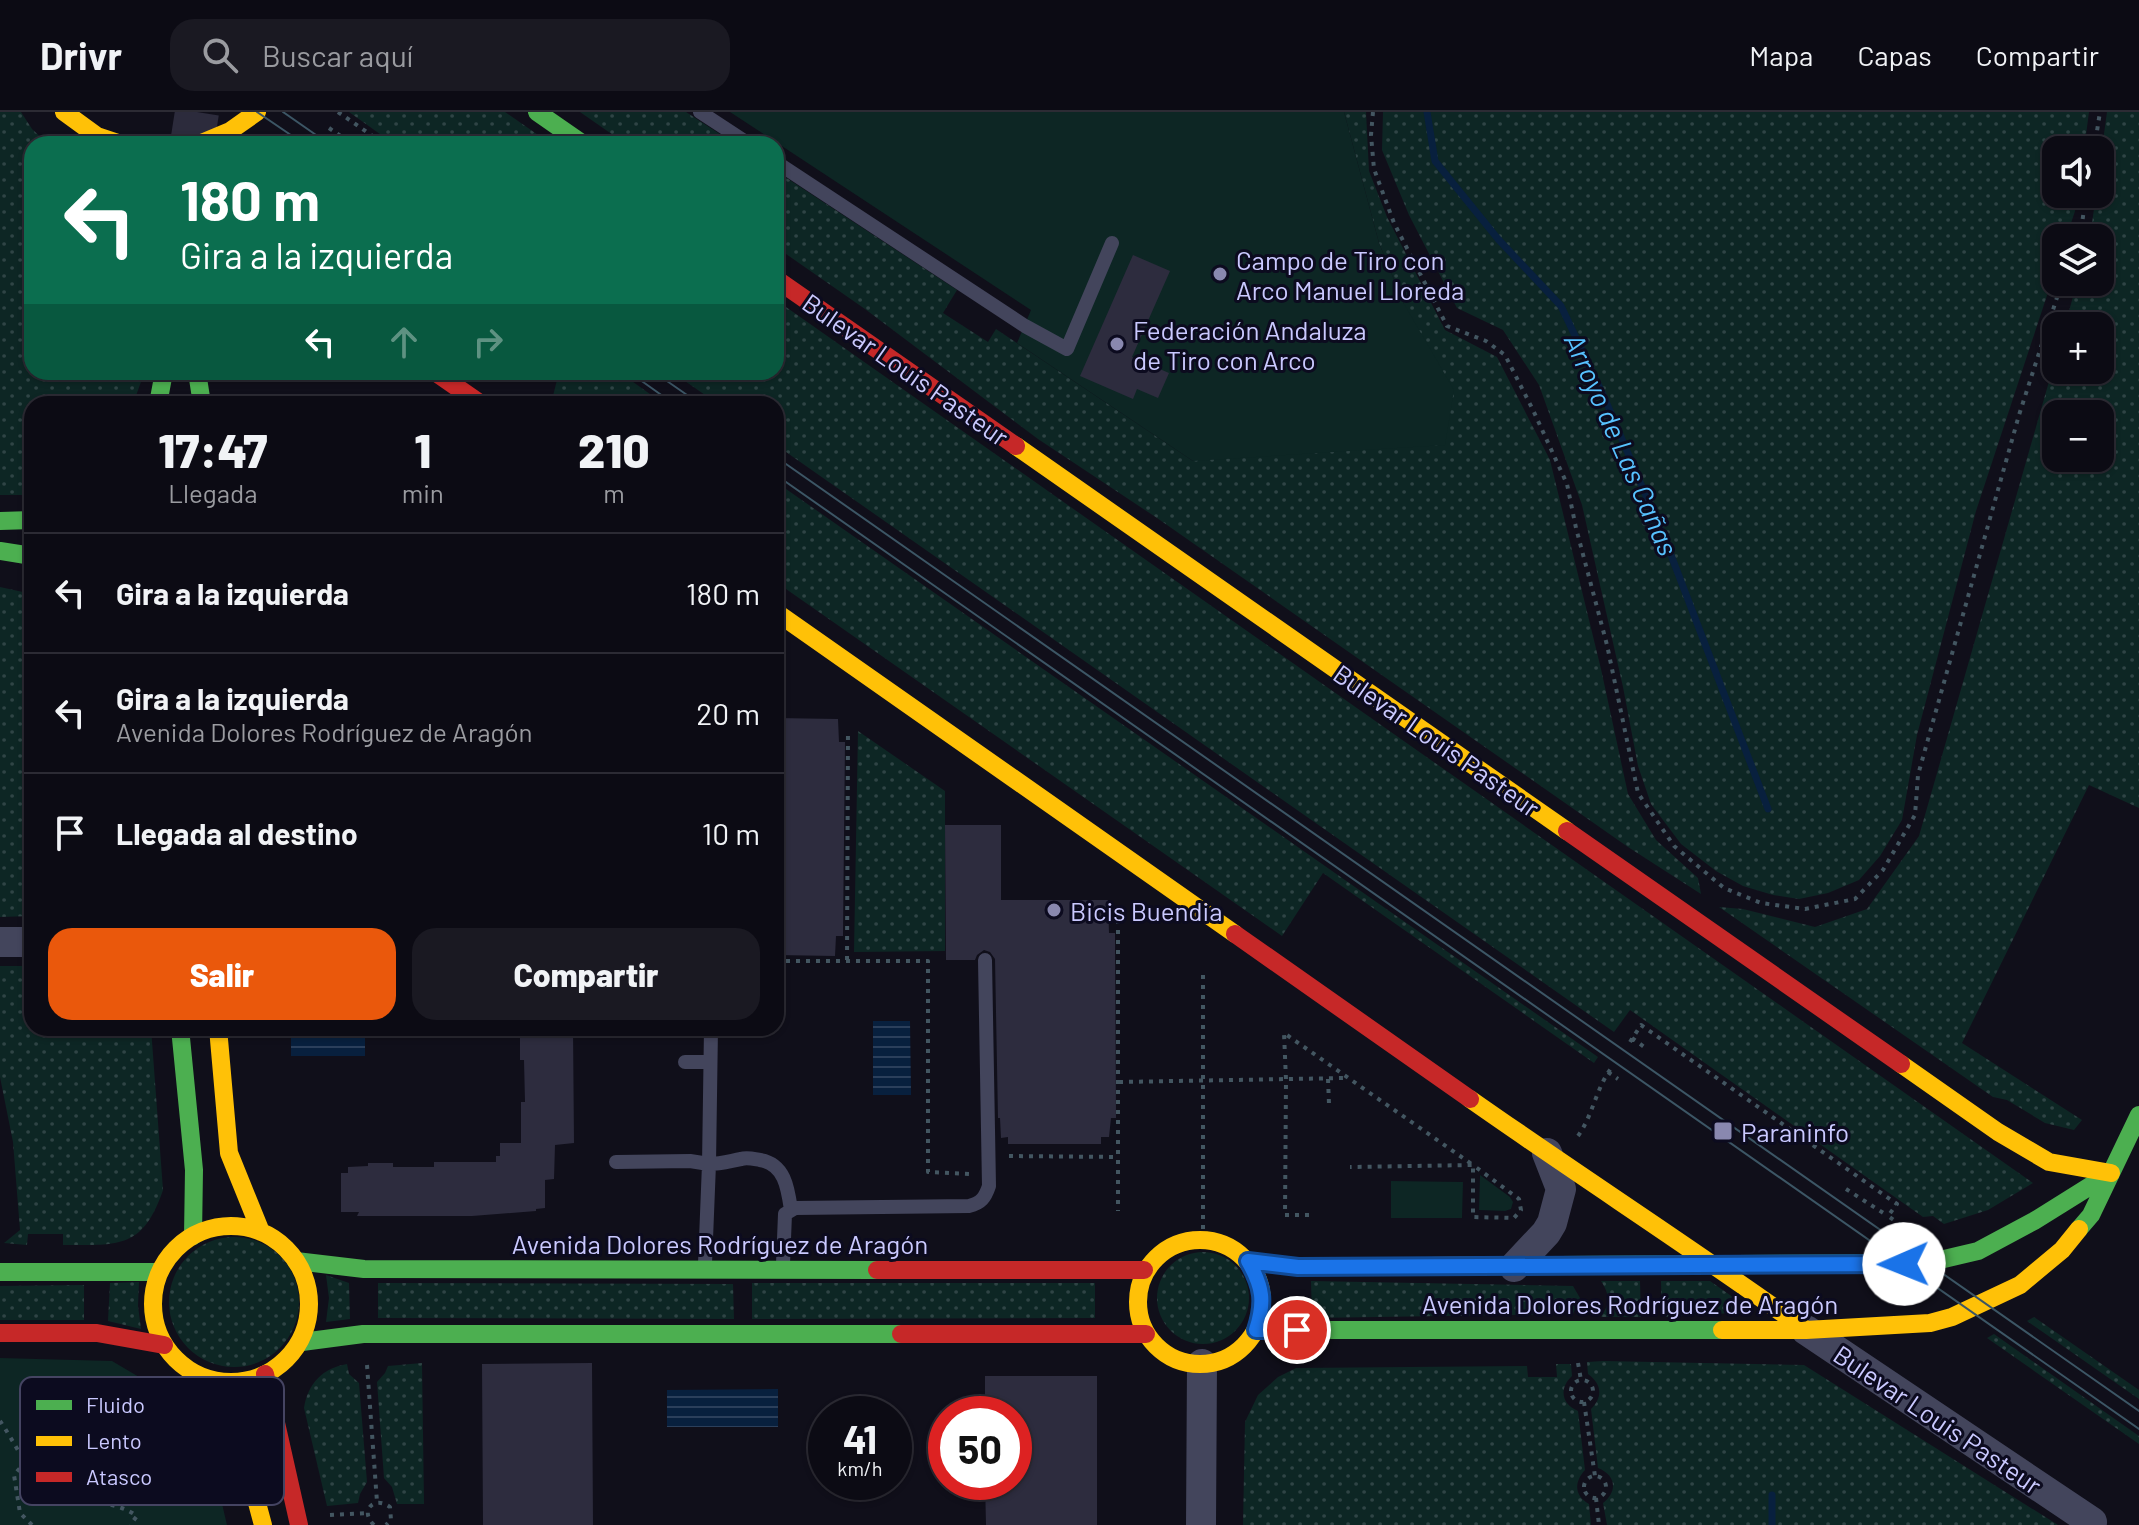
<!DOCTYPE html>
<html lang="es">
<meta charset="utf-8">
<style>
:root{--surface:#0c0b14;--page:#1a1922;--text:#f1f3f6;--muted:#9a9ba0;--line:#2c2b34;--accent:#ea580c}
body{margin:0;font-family:Barlow,sans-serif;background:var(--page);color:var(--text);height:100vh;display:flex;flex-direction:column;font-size:30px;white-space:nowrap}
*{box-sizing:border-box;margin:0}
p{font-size:26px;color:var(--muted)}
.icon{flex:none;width:44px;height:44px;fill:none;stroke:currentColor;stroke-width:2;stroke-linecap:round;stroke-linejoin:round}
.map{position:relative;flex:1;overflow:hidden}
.details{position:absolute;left:24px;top:284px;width:760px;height:640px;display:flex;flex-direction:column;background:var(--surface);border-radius:24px;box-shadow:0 2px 6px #0004,0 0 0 2px var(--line)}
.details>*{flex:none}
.guide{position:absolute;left:24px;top:24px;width:760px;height:244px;border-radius:24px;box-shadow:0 2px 6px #0004,0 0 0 2px var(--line);background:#0b6e4f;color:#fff;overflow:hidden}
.tools{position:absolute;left:2042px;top:24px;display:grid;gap:16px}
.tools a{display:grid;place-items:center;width:72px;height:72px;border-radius:16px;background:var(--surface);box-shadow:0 2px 6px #0004,0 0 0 2px var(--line);font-size:40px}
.speed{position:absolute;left:808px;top:1284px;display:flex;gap:16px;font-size:40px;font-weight:700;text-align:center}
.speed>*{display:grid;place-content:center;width:104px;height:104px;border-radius:50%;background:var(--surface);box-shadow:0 2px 6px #0004,0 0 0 2px var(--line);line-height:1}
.speed small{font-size:20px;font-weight:400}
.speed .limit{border:12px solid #d22;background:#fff;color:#111}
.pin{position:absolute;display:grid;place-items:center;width:68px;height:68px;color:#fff;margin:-34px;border:4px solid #fff;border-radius:50%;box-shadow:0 2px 8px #0007}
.me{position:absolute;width:88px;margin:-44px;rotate:269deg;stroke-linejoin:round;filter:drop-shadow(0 0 6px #0008)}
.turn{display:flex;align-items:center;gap:28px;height:168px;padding:0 24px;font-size:36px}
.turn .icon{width:104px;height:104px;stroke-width:2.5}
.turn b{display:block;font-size:56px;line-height:68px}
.lanes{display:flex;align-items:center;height:76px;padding:0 24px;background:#0003;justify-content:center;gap:40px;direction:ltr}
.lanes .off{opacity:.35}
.eta{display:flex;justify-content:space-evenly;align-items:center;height:136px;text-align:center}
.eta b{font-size:48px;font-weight:800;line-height:56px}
.button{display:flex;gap:16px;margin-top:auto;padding:16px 24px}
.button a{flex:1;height:92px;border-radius:24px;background:var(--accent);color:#fff;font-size:32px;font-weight:800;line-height:92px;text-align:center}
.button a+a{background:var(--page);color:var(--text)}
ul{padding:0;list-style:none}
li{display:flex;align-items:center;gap:24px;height:120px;padding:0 24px;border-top:2px solid var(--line)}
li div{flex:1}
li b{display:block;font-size:30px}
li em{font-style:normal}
header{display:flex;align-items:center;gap:48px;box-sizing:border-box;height:112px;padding:0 40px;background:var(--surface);border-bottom:2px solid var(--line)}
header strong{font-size:38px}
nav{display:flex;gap:44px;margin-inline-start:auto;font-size:28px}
.search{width:560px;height:72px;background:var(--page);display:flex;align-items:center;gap:20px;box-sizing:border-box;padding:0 28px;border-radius:24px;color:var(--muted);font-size:30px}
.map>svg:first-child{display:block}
.grass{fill:url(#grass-dots);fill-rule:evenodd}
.park{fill:#0d2624}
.water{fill:url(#water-rules)}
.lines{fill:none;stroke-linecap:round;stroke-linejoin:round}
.stream{stroke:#08203e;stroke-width:7}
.building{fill:#2d2c3e}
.primary-tunnel{stroke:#2c2b3c;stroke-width:44;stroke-dasharray:44 22;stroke-linecap:butt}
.path{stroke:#435661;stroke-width:4;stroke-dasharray:4 6;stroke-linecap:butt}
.lane{stroke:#43455c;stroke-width:14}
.street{stroke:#43455c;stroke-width:30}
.fast{stroke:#4caf50;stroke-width:18}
.slow{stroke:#ffc107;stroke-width:18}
.jam{stroke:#c62828;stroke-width:18}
.tram{stroke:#3c5665;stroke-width:2}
.route-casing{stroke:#114b97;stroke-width:20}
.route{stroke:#1a73e8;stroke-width:14}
.poi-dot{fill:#8988af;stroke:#0c0b1f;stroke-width:3}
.labels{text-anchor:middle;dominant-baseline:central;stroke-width:6;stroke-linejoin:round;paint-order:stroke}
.poi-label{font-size:26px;fill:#cac9ff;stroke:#0c0b1f;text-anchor:start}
.street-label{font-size:26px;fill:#cac9ff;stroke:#0c0b1f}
.water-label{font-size:28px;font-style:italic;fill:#57c2ff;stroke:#0c0b1f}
.key{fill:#0c0b1f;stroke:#454462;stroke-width:2}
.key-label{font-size:22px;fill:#cac9ff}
</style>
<header>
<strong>Drivr</strong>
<div class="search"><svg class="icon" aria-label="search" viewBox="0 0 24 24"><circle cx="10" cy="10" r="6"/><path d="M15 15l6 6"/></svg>Buscar aquí</div>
<nav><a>Mapa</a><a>Capas</a><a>Compartir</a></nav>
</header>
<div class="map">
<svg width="2139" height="1413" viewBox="0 0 2139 1413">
<defs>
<pattern id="grass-dots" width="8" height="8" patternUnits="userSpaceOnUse" patternTransform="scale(2)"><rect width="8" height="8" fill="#0d2624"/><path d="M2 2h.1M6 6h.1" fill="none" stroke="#2f4445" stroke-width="1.8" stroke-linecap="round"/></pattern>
<pattern id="water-rules" width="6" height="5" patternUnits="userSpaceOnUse" patternTransform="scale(2)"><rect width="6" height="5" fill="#08203e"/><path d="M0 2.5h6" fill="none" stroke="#2b3f5b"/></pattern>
</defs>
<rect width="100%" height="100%" fill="#100f1a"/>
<path class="grass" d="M0,0h21l11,17 16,15h-16v228h109l1,7 -9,25h-101v90l-2,1h-30z
M349,0h156l46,32h-157z
M580,0h106l49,32h-109z
M1344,0h22l3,59 18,46 58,113 52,27 53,103 51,209 27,125 28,46 42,38 3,16 -73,-47 -471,-329 -119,-79 -173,-130 -89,-62v-76l181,119 -14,23 45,29 8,-13 197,132 211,-157 -25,-61z
M1383,0h706l-5,38h-28v44h21l-2,17 -9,27h-10v30l-80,243 -59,224 -15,85 -22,36 -21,24 -31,13 -29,6 -26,-4 -30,-9 -27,-15 -35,-27 -30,-40 -13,-38 -15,-79 -41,-182 -43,-120 -36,-55 -46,-22 -48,-93 -27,-65z
M2107,0h32v696l-50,-23 -127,258 120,77 -8,10 -29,-7 -38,-23 -14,-3 -274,-190 24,2 72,18 52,-18 52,-73 137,-479v13h44v-44h-35l12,-44h23v-44h-10l6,-44h4v-31zM2056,302h44v44h-44z
M776,188l1257,883 -45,27 -44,14 -11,-8 -10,1 -293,-207 -16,22 -838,-587v-41h-58l-46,-32h104z
M559,260h60l45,32h-113z
M776,370l822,575 -4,6 -271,-190 -41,63 -506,-354z
M0,475l32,7v322l-32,1z
M858,619l87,60v160l-91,1z
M0,854h32v62h119l12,162c-20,59 -44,55 -100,55v-11h-35l-1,11 -23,-2 16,-13 -7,-88 -13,-65z
M169 1190a65 65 0 1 1 130 0a65 65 0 1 1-130 0Z
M1157 1186a46 46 0 1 1 92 0a46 46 0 1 1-92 0Z
M326,1163l23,8 1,36 -24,3 3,-24z
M1311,1169l262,5 7,12 -7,16 -261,4z
M1601,1169h39l1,36h-40c9,-14 9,-22 0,-36z
M1661,1169h49l27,19 -1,8 -4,5 -70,4z
M139,1170l-1,24 3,23 -33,-8 2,-38z
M378,1171l355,1 1,35 -356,-1z
M752,1171h343v35l-343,1z
M84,1173v35h-84v-34z
M2034,1205l105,73v9l-112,-78z
M1994,1222l145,102v8l-152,-106z
M1603,1249l201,4 254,160h-451l-4,-22c15,-12 13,-28 -5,-35l-7,-59c12,-12 11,-25 -3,-35l-1,-12z
M422,1251l2,141h-27l-5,-17 -8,-9 -7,-96 8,-9 3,-7z
M347,1252l2,10 10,9 8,99 -7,12 -2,9 -31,3 -23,-98c4,-25 19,-40 43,-44z
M1556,1252h15l1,12c-13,12 -11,28 6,35l7,59c-11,12 -11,26 4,34l2,21h-348l2,-103 13,-27 20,-18 18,-9 231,-2 1,11h29z"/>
<path class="park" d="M730,0h614l35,131 25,61 50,86 -9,55 -252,16 -176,-118 14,-33z
M1480,1063l30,22 3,5 -2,7 -6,2 -26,-1z
M1391,1069l72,1 -1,36h-71z
M0,1246l112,3 61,36 25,29 11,22 18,77h-227z"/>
<path class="water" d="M873,909h37l1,74h-38z
M291,916h74v28h-74z
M778,1277v38h-111v-37z"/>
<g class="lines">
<path class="stream" d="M1427,0l8,49 63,78 63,67 44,93 66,156 97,254
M1772,1413v-30"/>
</g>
<path class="building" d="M1133,143l37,16 -38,86 37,16 -11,25 -21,-9 -4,10 -53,-23z
M776,606l62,1 1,23h6l-2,194h-7l-1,20 -59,-1z
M945,713h56v75h107l1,33h6l1,185h-5l-2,19h-8v7h-93v-7l-7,1 -1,-20h-2l-3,-159 -5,-7 -6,-2 -7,5 -2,5h-29z
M524,916h49l1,115 -19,2 -1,34 -9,1v28l-9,1v2l-64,5h-115l2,-4h-18v-39h7v-6l20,-1v-3h25v4h41v-5h62v-6h4v-13h21v-41h4l-1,-42h-4v-25h4z
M592,1251l1,162h-110l-1,-161z
M985,1264h112v149h-111l-1,-43h29v-68h-29z"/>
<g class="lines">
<path class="primary-tunnel" d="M192,32l5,-32"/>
<path class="path" d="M338,0l46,32
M1373,0l-2,23 3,34 20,54 53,103 39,15 19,14 28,55 34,74 9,44 31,117 31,148 36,53 50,42 37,15 44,6 50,-10 28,-29 32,-55 3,-40 101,-360 43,-133
M329,16l13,9
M2094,38l6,-38
M2077,126l5,-14 4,-30
M1118,808v291
M847,848l1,-229
M776,849h152v211l43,2
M1632,926l15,11
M1630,930l11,-17 256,179 -9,12 18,13
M1608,960l10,7
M1328,967l1,25
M1119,970l227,-4
M1578,1024c15,-21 18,-48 34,-69
M1009,1044l109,1
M1846,1077l42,27
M1309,1103h-24l1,-135 -2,-47 189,132v52l41,1 7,-8 -2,-11 -46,-34 -123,2
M1203,1127v-265
M1578,1251l3,17
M367,1253l10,137
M1571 1279a11 11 0 1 1 22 0a11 11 0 1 1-22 0Z
M1584,1290l11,74
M0,1309c11,15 34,61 46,69 27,16 63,6 91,26l-7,9
M1584 1375a11 11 0 1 1 22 0a11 11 0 1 1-22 0Z
M1596,1386l3,27
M330,1403l37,-2
M32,1413l-12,-12 -6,-38 12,-14 80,-2 100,-23
M374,1413c-15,-14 0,-30 16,-18l1,13 -5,5"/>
<path class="lane" d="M700,0l49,32
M776,50l249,164 42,23 45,-106
M711,916l-2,136c12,0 21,-3 32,-5 6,-2 13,0 19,1 25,4 28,29 31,50
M685,950h25
M616,1050l74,-1 19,3 -4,100
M783,1152l2,-50 10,-6 174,-2c12,-3 16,-8 20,-20l-4,-226"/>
<path class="street" d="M0,830h32
M1514,1155l32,-34 6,-10 9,-34 -14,-36
M1806,1218l286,192
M1201,1413l1,-161"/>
<path class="fast" d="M537,0l46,32
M197,260l5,32
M158,292l6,-32
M0,409l32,-1
M0,439l32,5
M180,916l14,142 -1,66
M2079,1117l12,-14 48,-100
M296,1149l68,8 513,1
M1559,1153l368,-2 51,-12 56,-30 77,-48
M0,1160h159
M1256,1218h466
M302,1230l61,-8h538"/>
<path class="slow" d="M64,0l33,24 24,8
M199,32l31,-13 27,-19
M1016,334l551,385
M776,500l459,322
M218,916l11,125 32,79
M1901,952l97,68 51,30 62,11
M1470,987c111,78 226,152 336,231
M153 1192a78 78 0 1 1 156 0a78 78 0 1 1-156 0Z
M1138 1190a62 62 0 1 1 124 0a62 62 0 1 1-124 0Z
M1248,1149l50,6 261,-2
M1722,1218h84l124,-7 22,-6 68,-32 42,-35 17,-21
M218,1269l18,44 27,100"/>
<path class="jam" d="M776,167l240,167
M435,260l46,32
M1567,719l334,233
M1235,822l235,165
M877,1158h267
M0,1221h97l67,12
M901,1222h245
M265,1262l34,151"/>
<path class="tram" d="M257,0l47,32
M283,0l46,32
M629,260l45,32
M654,260l46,32
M776,345l1363,954
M776,363l1363,954"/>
</g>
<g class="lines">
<defs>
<path id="route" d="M1297,1218h-41c9,-28 7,-43 -8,-69l50,6 606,-3"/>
</defs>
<use href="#route" class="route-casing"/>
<use href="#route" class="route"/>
</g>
<g class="poi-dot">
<circle cx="1220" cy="162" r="8"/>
<circle cx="1117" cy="232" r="8"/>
<circle cx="1054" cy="798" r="8"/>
<rect x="1713" y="1009" width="20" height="20" rx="4"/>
</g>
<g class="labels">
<g class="poi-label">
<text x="1236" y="147">Campo de Tiro con<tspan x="1236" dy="30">Arco Manuel Lloreda</tspan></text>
<text x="1133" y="217">Federación Andaluza<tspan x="1133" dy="30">de Tiro con Arco</tspan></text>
<text x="1070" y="798">Bicis Buendia</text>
<text x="1741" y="1019">Paraninfo</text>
</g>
<g class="street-label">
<text transform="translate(906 257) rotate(35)">Bulevar Louis Pasteur</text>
<text transform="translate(1437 628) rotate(35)">Bulevar Louis Pasteur</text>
<text x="720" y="1131">Avenida Dolores Rodríguez de Aragón</text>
<text x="1630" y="1191">Avenida Dolores Rodríguez de Aragón</text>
<text transform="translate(1938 1307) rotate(34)">Bulevar Louis Pasteur</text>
</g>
<g class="water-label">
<text transform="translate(1622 332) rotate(66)">Arroyo de Las Cañas</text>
</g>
</g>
<rect x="20" y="1265" width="264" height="128" rx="12" class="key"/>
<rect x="36" y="1288" width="36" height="10" fill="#4caf50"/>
<rect x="36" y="1324" width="36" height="10" fill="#ffc107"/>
<rect x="36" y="1360" width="36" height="10" fill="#c62828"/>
<g class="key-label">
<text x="86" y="1301">Fluido</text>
<text x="86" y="1337">Lento</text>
<text x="86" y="1373">Atasco</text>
</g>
</svg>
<div class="tools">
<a><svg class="icon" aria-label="sound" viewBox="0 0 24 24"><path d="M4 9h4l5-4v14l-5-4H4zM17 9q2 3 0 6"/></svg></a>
<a><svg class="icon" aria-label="layers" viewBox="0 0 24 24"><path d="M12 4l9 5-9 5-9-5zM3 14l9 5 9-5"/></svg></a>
<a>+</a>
<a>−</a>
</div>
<div class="speed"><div>41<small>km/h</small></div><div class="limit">50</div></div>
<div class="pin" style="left:1297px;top:1218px;background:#d93025"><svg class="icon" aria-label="arrive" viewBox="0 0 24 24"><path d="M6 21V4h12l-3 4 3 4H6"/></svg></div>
<svg class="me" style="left:1904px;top:1152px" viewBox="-20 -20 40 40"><circle r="19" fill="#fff"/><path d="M0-13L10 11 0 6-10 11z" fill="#1a73e8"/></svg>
<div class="guide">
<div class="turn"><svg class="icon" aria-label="left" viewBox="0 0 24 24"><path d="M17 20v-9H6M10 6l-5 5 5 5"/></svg><div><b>180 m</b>Gira a la izquierda</div></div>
<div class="lanes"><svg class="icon" aria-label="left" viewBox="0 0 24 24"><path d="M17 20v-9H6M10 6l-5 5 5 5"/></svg><svg class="icon off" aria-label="ahead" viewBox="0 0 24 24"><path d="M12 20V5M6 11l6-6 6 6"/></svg><svg class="icon off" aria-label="right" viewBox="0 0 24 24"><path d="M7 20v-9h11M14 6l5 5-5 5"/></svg></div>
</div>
<section class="details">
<div class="eta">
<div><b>17:47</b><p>Llegada</p></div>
<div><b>1</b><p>min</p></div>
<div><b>210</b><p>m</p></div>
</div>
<ul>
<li><svg class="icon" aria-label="left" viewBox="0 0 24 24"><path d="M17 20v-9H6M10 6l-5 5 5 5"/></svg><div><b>Gira a la izquierda</b></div><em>180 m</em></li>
<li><svg class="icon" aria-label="left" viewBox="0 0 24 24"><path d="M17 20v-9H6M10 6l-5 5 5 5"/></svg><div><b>Gira a la izquierda</b><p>Avenida Dolores Rodríguez de Aragón</p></div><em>20 m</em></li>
<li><svg class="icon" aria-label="arrive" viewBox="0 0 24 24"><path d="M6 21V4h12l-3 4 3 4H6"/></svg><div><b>Llegada al destino</b></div><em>10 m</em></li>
</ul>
<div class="button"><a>Salir</a><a>Compartir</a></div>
</section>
</div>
